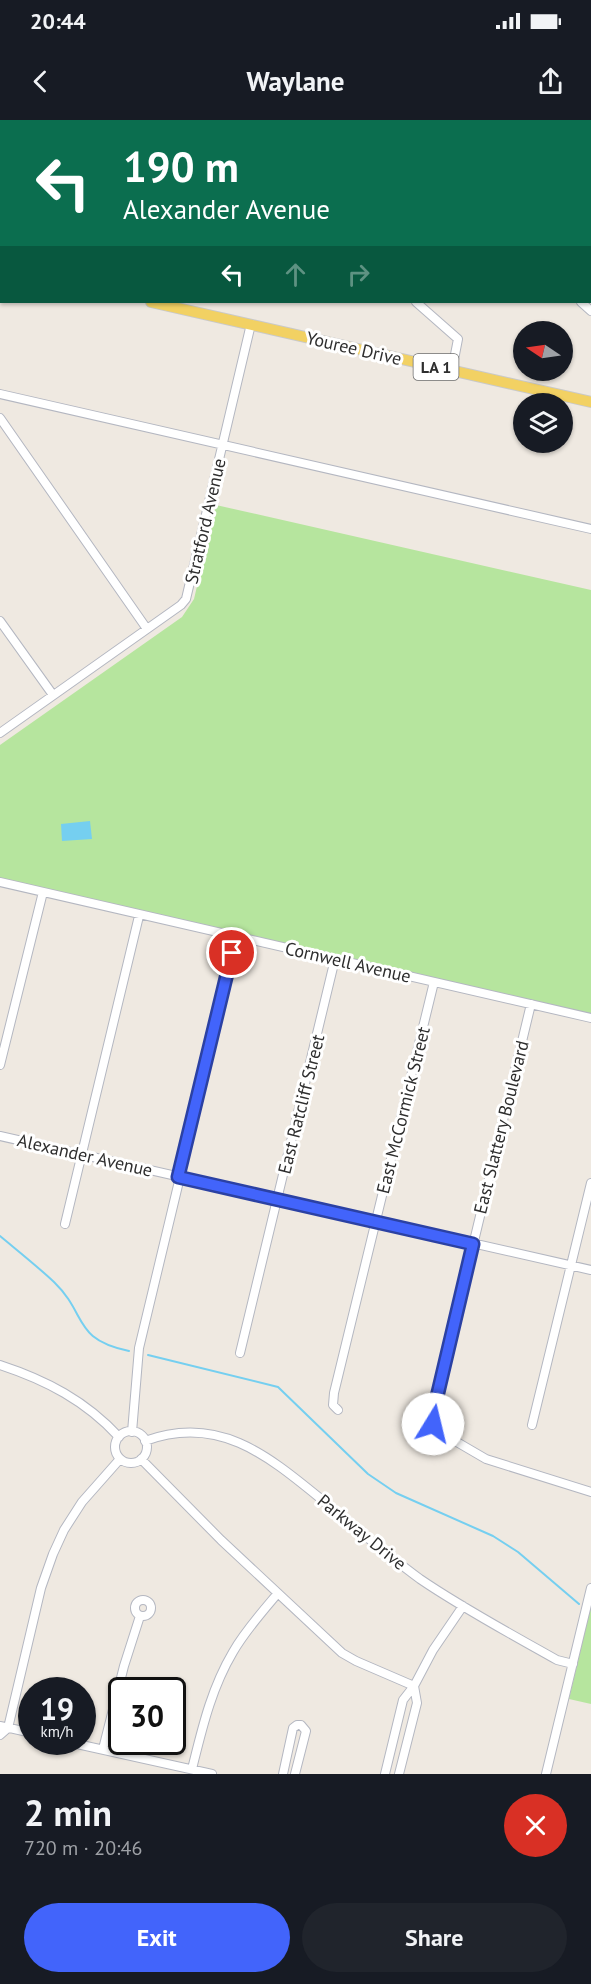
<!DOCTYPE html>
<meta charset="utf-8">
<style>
:root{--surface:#171b24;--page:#20242c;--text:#f1f3f6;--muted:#9ea1a6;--accent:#4264fb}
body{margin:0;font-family:"PT Sans",sans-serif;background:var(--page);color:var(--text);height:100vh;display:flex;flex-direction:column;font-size:22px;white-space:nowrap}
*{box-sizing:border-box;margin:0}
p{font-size:20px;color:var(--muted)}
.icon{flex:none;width:33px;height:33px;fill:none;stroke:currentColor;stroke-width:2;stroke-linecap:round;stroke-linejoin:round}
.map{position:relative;height:1654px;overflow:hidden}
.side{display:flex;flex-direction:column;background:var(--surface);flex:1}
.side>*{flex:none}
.hud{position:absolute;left:0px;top:0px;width:591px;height:183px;box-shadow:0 2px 4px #0004;background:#0b6e4f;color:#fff;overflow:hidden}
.needle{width:39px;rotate:283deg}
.fabs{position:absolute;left:513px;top:201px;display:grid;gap:12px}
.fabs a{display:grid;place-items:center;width:60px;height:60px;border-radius:50%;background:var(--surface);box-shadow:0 2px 4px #0004;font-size:30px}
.speed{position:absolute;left:18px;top:1557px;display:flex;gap:12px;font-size:30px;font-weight:700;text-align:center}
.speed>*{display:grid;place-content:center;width:78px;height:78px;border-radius:50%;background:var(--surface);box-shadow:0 2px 4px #0004;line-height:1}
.speed small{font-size:15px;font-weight:400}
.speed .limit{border:3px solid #111;border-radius:9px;background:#fff;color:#111}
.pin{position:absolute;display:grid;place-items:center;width:51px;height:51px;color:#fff;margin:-26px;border:3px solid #fff;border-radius:50%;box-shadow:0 2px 6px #0007}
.me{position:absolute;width:66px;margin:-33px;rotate:9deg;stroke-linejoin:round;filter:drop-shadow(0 0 4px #0008)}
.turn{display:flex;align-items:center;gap:21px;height:126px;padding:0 24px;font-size:27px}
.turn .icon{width:78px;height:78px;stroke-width:2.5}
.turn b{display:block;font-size:42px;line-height:51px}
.lanes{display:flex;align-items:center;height:57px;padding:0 24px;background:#0003;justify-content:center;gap:30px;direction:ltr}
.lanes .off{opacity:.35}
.round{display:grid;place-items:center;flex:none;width:63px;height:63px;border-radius:32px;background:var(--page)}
.head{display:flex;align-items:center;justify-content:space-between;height:102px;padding:0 24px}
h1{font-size:36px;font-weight:800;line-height:45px}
.cta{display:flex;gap:12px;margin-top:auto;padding:12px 24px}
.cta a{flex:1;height:69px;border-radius:36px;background:var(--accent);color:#fff;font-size:24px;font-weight:800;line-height:69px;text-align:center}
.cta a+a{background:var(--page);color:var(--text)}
.status{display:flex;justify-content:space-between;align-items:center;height:42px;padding:0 30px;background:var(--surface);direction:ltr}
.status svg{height:16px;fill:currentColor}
header{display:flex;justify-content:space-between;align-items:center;height:78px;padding:0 24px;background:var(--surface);font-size:27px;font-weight:800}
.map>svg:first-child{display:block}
.green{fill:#b6e59e}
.water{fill:#75cff0}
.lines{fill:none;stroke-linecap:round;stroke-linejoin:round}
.stream{stroke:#75cff0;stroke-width:2}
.minor-casing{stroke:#b4b7c1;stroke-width:10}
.major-casing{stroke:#c9c9c9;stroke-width:12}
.minor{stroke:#fff;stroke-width:8}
.major{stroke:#f2d163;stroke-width:10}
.route-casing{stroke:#2b41a3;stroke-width:15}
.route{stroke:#4264fb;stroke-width:10}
.labels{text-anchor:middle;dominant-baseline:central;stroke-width:6;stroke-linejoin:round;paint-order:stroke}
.shield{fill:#fff;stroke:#6d6d6d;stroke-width:1.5}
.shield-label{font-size:16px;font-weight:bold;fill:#2e2e2e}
.street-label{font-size:18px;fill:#2e2e2e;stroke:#fff}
</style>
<div class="status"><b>20:44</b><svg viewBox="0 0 49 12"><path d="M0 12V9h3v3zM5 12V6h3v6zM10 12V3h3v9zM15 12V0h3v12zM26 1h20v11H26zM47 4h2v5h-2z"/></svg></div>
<header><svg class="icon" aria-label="back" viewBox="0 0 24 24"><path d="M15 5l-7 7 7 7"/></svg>Waylane<svg class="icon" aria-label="share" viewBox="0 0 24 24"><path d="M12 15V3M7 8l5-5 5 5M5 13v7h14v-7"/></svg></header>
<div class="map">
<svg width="591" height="1654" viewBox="0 0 591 1654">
<rect width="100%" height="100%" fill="#efe9e1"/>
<path class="green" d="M216,385l375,85v425l-591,-133v-137l182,-128 12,-18z
M591,1486v98l-22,-5z"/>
<path class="water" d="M90,701l2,18 -30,2 -1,-17z"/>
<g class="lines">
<path class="stream" d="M0,1116c18,15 37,30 54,46 34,33 18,57 75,69
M148,1235l130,32 90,87 28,19 97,43 25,16 61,52"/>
<defs>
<path id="minor" d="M203,0l2,2
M390,0l1,2
M555,0l1,2
M590,37l1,1
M416,182l42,37 -6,31
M581,182l10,9
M0,274l591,135
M0,298l147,211
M0,501l53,74
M0,613l181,-128 5,-6 65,-275
M0,762l591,136
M531,884l-100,416 3,8 4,3 48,28 105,33
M0,945l43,-173
M0,1016l591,134
M178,1057l59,-240
M65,1104l74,-308
M240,1233l95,-394
M0,1245c46,15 86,36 119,72
M338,1290l-5,-5 1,-12 100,-411
M532,1305l59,-242
M115 1327a16 16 0 1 1 32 0a16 16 0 1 1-32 0Z
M132,1312l7,-84 41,-171
M145,1321c73,-27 122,14 176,58 32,27 65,55 99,80 44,30 91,55 137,81l16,4
M141,1339l80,81 121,113 14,8 58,25 3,17 -18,71
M135 1488a8 8 0 1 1 16 0a8 8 0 1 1-16 0Z
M0,1606l32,7
M0,1615l8,-7 33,-140 12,-34 11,-24 18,-28 38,-43
M68,1622l144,32
M103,1629l21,-83 16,-50
M192,1649c10,-40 19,-80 41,-117 12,-21 29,-40 45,-59
M283,1654l10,-46 4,-3h4l5,6 -11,43
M385,1654l18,-74 11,-14 19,-36 30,-44
M546,1654l45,-186"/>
<path id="major" d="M0,147h2
M151,182l440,100"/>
</defs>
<use href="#minor" class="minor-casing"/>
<use href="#major" class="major-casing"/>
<use href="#minor" class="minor"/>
<use href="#major" class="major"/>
</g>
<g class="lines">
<defs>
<path id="route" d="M232,833l-54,224 295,67 -41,174 1,6"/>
</defs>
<use href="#route" class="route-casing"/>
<use href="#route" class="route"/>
</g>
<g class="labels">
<rect class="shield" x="413.5" y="234" width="45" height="26" rx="4.5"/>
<g class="shield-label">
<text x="436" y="247">LA 1</text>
</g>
<g class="street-label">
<text transform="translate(354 228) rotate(13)">Youree Drive</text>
<text transform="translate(205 401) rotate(-77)">Stratford Avenue</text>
<text transform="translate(348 842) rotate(13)">Cornwell Avenue</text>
<text transform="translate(301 984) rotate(-76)">East Ratcliff Street</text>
<text transform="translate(403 990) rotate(-76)">East McCormick Street</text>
<text transform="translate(501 1007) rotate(-76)">East Slattery Boulevard</text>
<text transform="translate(85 1035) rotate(13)">Alexander Avenue</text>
<text transform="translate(362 1412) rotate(39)">Parkway Drive</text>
</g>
</g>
</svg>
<div class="fabs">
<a><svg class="needle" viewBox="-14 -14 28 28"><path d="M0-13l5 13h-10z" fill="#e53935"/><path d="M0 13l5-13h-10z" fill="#9ea1a6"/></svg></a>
<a><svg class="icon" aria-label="layers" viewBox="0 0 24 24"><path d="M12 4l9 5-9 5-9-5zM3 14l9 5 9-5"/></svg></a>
</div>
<div class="speed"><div>19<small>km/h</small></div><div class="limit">30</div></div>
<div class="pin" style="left:232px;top:833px;background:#d93025"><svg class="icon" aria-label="arrive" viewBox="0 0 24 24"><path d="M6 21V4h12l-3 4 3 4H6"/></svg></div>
<svg class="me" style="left:433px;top:1304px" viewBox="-20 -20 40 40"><circle r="19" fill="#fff"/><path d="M0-13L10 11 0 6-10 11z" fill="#4264fb"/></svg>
<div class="hud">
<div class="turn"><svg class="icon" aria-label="left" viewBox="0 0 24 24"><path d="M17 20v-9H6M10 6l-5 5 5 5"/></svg><div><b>190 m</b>Alexander Avenue</div></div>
<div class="lanes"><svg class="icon" aria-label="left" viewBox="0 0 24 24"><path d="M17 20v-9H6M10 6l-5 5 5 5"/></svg><svg class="icon off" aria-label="ahead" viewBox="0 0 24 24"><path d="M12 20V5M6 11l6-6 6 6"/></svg><svg class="icon off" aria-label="right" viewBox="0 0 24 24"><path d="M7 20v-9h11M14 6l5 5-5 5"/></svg></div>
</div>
</div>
<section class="side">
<div class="head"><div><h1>2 min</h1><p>720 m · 20:46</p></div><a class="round" style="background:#d93025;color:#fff"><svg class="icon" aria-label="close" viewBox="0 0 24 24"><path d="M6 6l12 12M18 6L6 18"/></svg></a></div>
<div class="cta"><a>Exit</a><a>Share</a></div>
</section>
